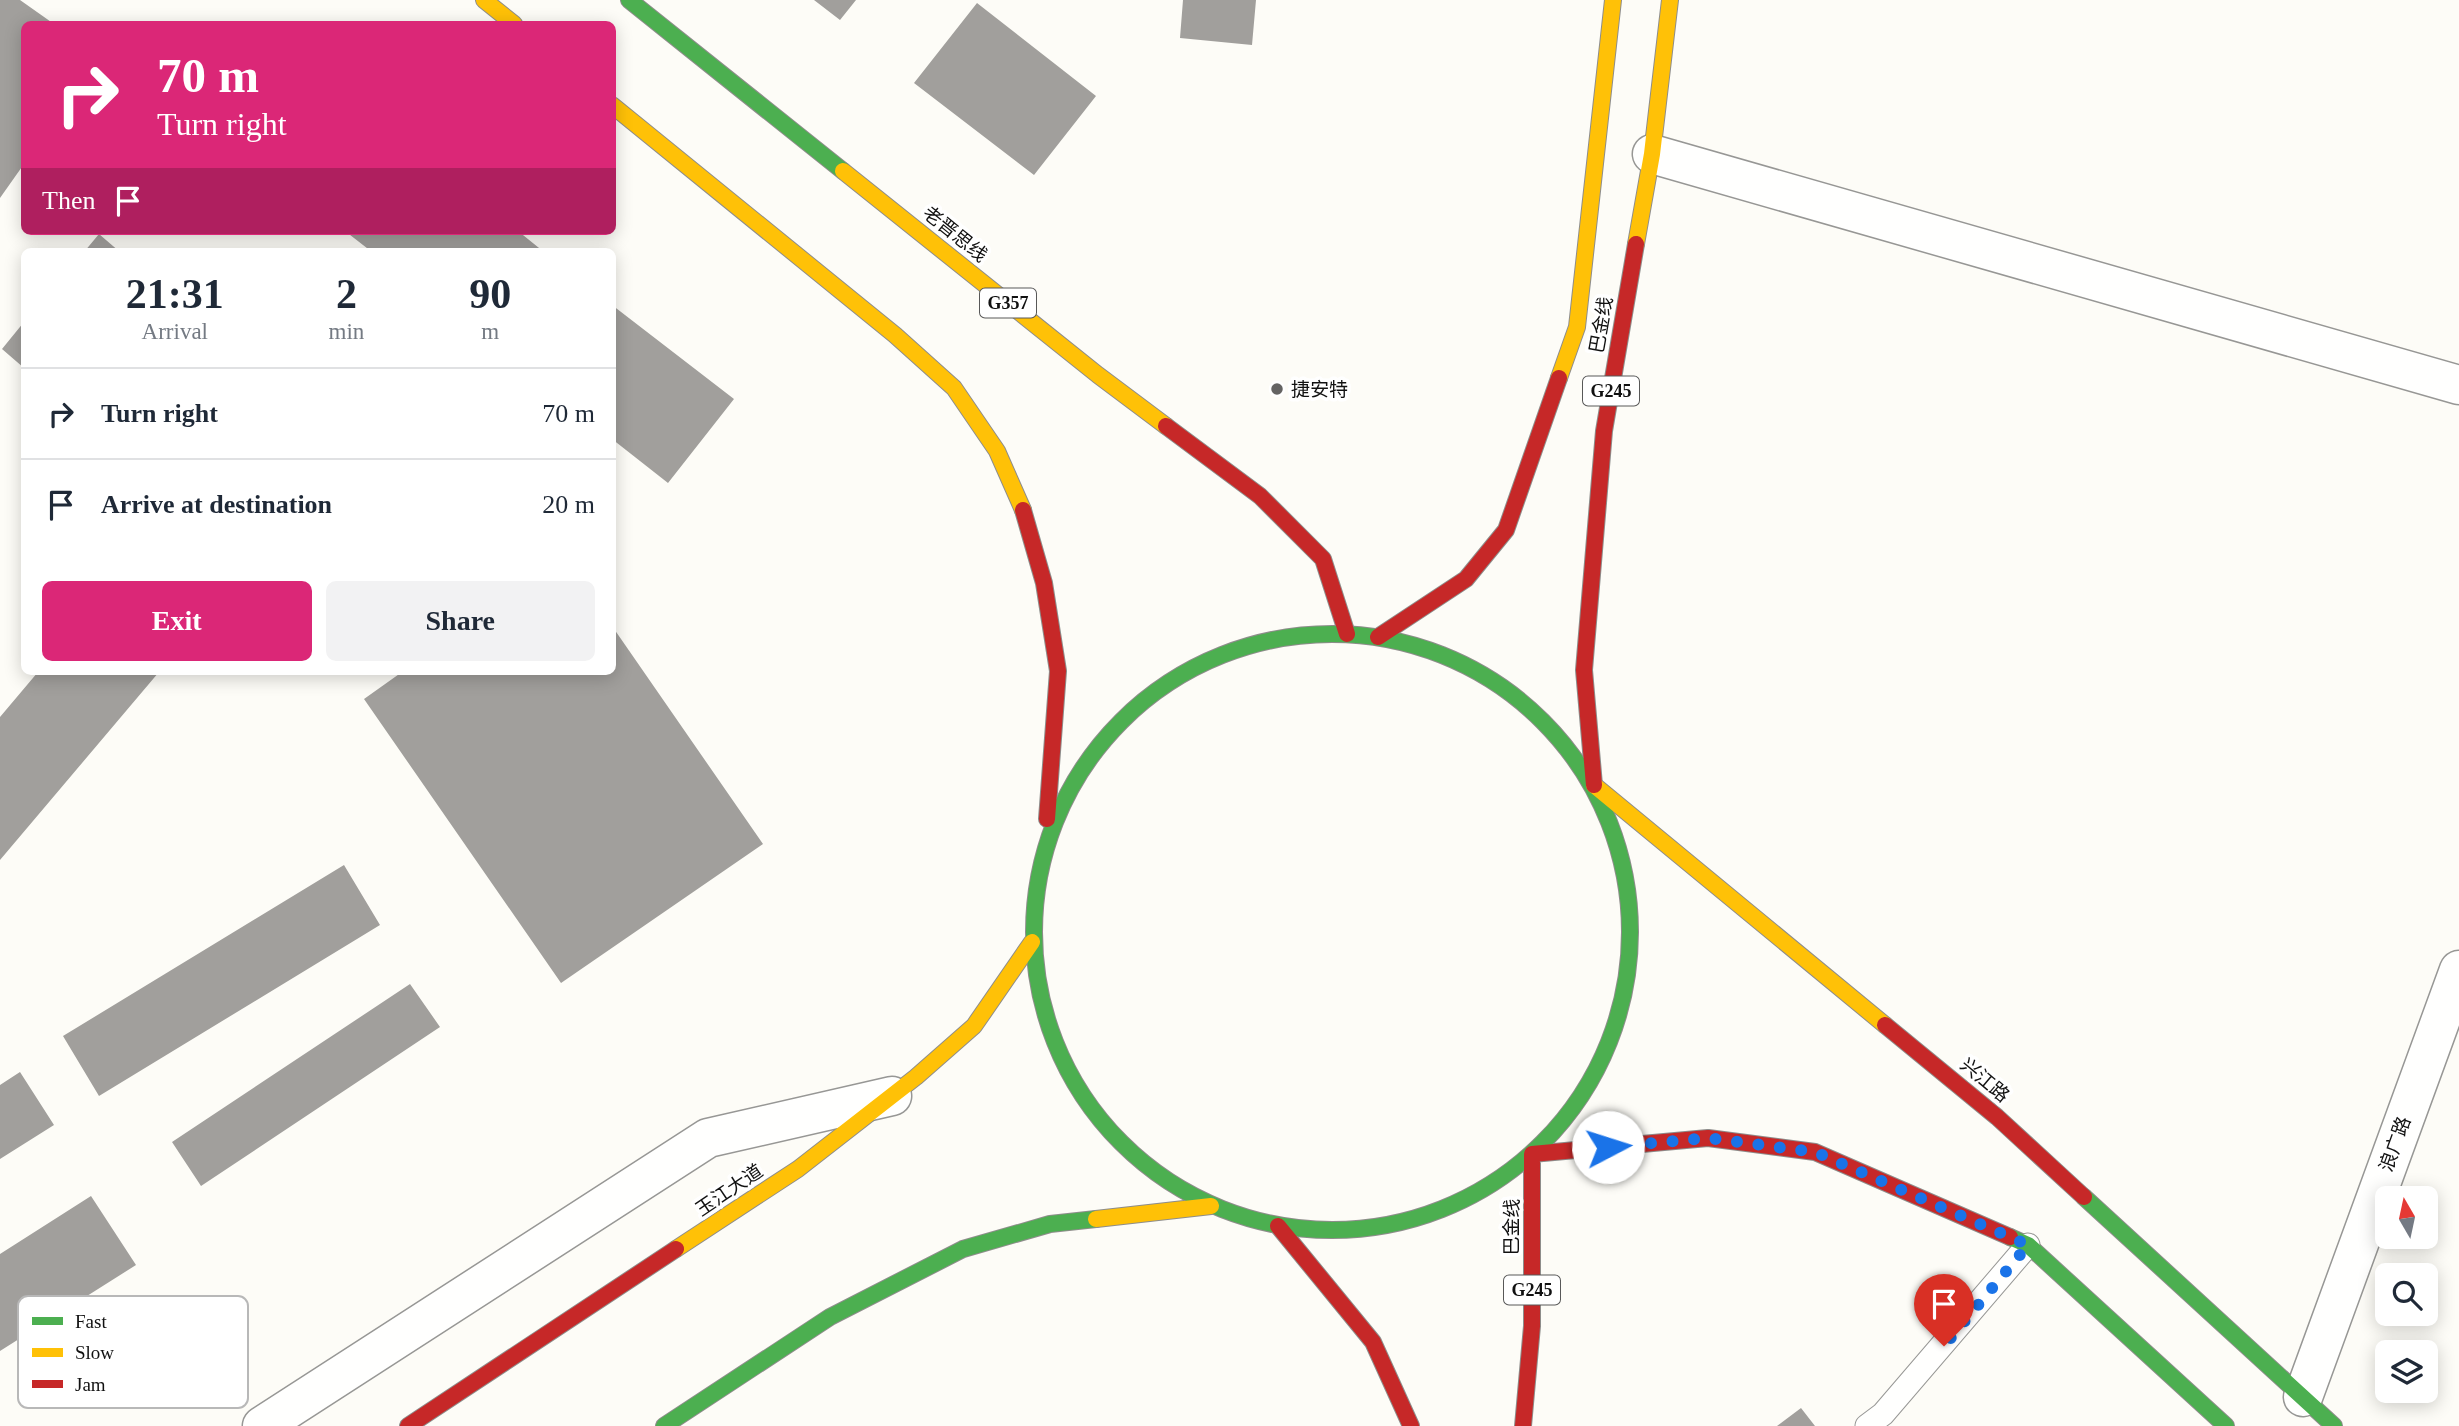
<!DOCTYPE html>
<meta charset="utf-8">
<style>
:root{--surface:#fff;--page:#f2f2f3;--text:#1f2937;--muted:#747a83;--line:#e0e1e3;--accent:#db2777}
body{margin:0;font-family:"Times New Roman","Noto Sans SC",serif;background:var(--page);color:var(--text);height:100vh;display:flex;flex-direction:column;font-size:26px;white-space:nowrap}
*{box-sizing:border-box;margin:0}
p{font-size:23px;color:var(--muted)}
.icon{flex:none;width:38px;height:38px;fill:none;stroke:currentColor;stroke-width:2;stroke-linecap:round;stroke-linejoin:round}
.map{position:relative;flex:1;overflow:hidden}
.panel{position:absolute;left:21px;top:248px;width:595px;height:427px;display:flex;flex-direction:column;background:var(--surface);border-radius:10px;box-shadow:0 4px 18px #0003}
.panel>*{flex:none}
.guide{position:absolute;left:21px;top:21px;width:595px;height:214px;border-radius:10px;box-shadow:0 4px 18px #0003;background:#db2777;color:#fff;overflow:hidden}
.needle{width:46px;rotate:351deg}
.fabs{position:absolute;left:2375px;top:1186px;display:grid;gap:14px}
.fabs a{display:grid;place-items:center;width:63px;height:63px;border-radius:10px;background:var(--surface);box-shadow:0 4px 18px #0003;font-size:35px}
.pin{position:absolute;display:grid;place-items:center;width:60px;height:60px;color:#fff;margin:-72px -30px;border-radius:50% 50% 50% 0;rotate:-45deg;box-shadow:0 0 7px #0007}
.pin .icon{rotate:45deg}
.me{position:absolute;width:77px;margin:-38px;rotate:85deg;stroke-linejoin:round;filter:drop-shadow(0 0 5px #0008)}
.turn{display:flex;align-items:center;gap:24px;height:147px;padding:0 21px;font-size:32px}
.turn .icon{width:91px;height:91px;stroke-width:2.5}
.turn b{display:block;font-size:49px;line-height:60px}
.then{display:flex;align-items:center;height:66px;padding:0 21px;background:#0003;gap:14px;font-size:26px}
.eta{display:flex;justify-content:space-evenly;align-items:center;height:119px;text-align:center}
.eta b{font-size:42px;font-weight:700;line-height:49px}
.primary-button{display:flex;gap:14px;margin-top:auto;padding:14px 21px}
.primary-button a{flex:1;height:80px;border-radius:10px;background:var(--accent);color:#fff;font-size:28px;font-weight:700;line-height:80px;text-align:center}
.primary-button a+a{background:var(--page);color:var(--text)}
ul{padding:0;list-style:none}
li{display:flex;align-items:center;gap:21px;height:91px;padding:0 21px;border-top:2px solid var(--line)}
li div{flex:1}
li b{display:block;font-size:26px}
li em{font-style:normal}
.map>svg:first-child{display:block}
.building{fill:#a19f9c}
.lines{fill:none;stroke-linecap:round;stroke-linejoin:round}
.lane-casing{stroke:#979795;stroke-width:25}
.street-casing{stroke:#979795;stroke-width:41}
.fast-casing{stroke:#8e8d8b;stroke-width:18}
.slow-casing{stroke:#8e8d8b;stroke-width:18}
.jam-casing{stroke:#8e8d8b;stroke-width:18}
.lane{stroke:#fffffe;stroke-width:23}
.street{stroke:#fffffe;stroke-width:38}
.fast{stroke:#4caf50;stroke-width:16}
.slow{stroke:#ffc107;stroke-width:16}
.jam{stroke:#c62828;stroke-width:16}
.route{stroke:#1a73e8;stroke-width:12;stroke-dasharray:0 21.6}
.poi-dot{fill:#646362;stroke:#fff;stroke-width:2.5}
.labels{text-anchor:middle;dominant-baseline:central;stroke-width:7;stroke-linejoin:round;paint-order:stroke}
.shield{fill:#fff;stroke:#585858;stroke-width:2}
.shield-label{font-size:18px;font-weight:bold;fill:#111}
.street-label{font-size:19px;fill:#111;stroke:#fff}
.poi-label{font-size:19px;fill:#111;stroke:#fff;text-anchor:start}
.key{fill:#fff;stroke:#b8b8b8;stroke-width:2}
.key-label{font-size:19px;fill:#111}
</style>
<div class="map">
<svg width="2459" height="1426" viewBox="0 0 2459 1426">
<rect width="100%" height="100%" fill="#fdfcf7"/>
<path class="building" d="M0,0h20l34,24h-30v140l-24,34z
M814,0h42l-16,20z
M1183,0h73l-4,45 -72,-7z
M977,3l119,93 -62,79 -120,-92z
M345,231h173l26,21h-172z
M99,234l21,18h-36z
M612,305l122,94 -66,84 -56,-44z
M24,322v46l-22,-19z
M612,626l151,218 -202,139 -197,-284 38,-27h210z
M38,672h121l-159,188v-143z
M344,865l36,60 -281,171 -36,-60z
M410,984l30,43 -239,159 -29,-44z
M20,1072l34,53 -54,34v-74z
M91,1196l45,69 -136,86v-97z
M1801,1408l14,18h-38z"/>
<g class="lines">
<defs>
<path id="lane" d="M1867,1426l16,-12 145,-169"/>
<path id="street" d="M1652,154l807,231
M2303,1397l156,-427
M262,1426l446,-288 184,-42"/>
<path id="fast" d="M629,0l214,171
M1034 932a298 298 0 1 1 596 0a298 298 0 1 1-596 0Z
M2084,1197l250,229
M2010,1237l18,8 198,181
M664,1426l166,-109 133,-68 87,-25 46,-5"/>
<path id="slow" d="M484,0l30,24
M612,105l283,230 59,53 43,63 26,59
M843,171l255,204 68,51
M1636,244l16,-90 18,-154
M1559,378l18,-51 36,-327
M1594,785l291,240
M1096,1219l115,-13
M676,1249l122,-80 118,-92 58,-51 58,-84"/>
<path id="jam" d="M1166,426l94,70 63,63 24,75
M1023,510l21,73 14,88 -11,148
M1378,637l88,-58 40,-49 53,-152
M1594,785l-10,-115 20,-239 32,-187
M1885,1025l112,92 87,80
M1532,1154l176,-16 107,14 195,85
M1278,1226l95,116 38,84
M408,1426l268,-177
M1523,1426l9,-100v-172"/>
</defs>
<use href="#lane" class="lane-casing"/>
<use href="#street" class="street-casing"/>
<use href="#fast" class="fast-casing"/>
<use href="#slow" class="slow-casing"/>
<use href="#jam" class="jam-casing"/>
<use href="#lane" class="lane"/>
<use href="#street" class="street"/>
<use href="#fast" class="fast"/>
<use href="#slow" class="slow"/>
<use href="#jam" class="jam"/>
</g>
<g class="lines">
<path class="route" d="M1608,1147l100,-9 107,14 213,93 -84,101"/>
</g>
<circle class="poi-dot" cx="1277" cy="389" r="7"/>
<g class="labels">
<g class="shield">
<rect x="980" y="288.5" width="56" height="29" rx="5"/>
<rect x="1583" y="376.5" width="56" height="29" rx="5"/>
<rect x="1504" y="1275.5" width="56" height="29" rx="5"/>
</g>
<g class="shield-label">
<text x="1008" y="303">G357</text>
<text x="1611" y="391">G245</text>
<text x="1532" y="1290">G245</text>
</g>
<g class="street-label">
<text transform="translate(955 234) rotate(39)">老晋思线</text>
<text transform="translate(1601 325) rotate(-80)">巴金线</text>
<text transform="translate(1985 1080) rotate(40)">兴江路</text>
<text transform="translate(2395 1144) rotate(-70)">浪广路</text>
<text transform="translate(729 1190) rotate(-34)">玉江大道</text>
<text transform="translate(1511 1227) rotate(-90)">巴金线</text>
</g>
<g class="poi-label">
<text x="1291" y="389">捷安特</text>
</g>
</g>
<rect x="18" y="1296" width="230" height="112" rx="10" class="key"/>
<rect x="32" y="1317" width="31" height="8" fill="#4caf50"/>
<rect x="32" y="1348" width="31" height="9" fill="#ffc107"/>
<rect x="32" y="1380" width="31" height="8" fill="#c62828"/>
<g class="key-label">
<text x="75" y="1328">Fast</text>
<text x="75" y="1359">Slow</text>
<text x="75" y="1391">Jam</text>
</g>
</svg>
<div class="fabs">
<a><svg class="needle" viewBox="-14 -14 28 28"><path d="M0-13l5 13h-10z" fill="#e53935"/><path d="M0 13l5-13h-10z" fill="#747a83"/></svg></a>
<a><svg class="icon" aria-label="search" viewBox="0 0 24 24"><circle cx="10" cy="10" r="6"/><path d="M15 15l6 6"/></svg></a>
<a><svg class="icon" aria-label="layers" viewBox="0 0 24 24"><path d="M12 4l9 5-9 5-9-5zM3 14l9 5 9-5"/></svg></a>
</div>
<div class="pin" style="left:1944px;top:1346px;background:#d93025"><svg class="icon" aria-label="arrive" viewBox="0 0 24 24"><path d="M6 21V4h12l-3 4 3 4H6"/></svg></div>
<svg class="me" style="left:1608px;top:1147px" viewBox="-20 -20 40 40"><circle r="19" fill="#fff"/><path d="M0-13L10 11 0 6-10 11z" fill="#1a73e8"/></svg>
<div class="guide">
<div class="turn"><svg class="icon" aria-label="right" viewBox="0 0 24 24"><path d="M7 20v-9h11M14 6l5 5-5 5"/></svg><div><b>70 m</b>Turn right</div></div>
<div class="then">Then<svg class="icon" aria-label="arrive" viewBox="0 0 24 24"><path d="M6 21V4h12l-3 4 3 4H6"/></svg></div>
</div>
<section class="panel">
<div class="eta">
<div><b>21:31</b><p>Arrival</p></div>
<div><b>2</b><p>min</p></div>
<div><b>90</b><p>m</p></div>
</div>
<ul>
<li><svg class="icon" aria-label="right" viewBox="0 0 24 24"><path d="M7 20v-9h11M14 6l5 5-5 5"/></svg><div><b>Turn right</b></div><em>70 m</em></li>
<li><svg class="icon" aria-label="arrive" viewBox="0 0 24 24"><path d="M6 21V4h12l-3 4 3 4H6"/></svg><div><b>Arrive at destination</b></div><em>20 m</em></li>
</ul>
<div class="primary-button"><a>Exit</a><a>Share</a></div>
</section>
</div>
